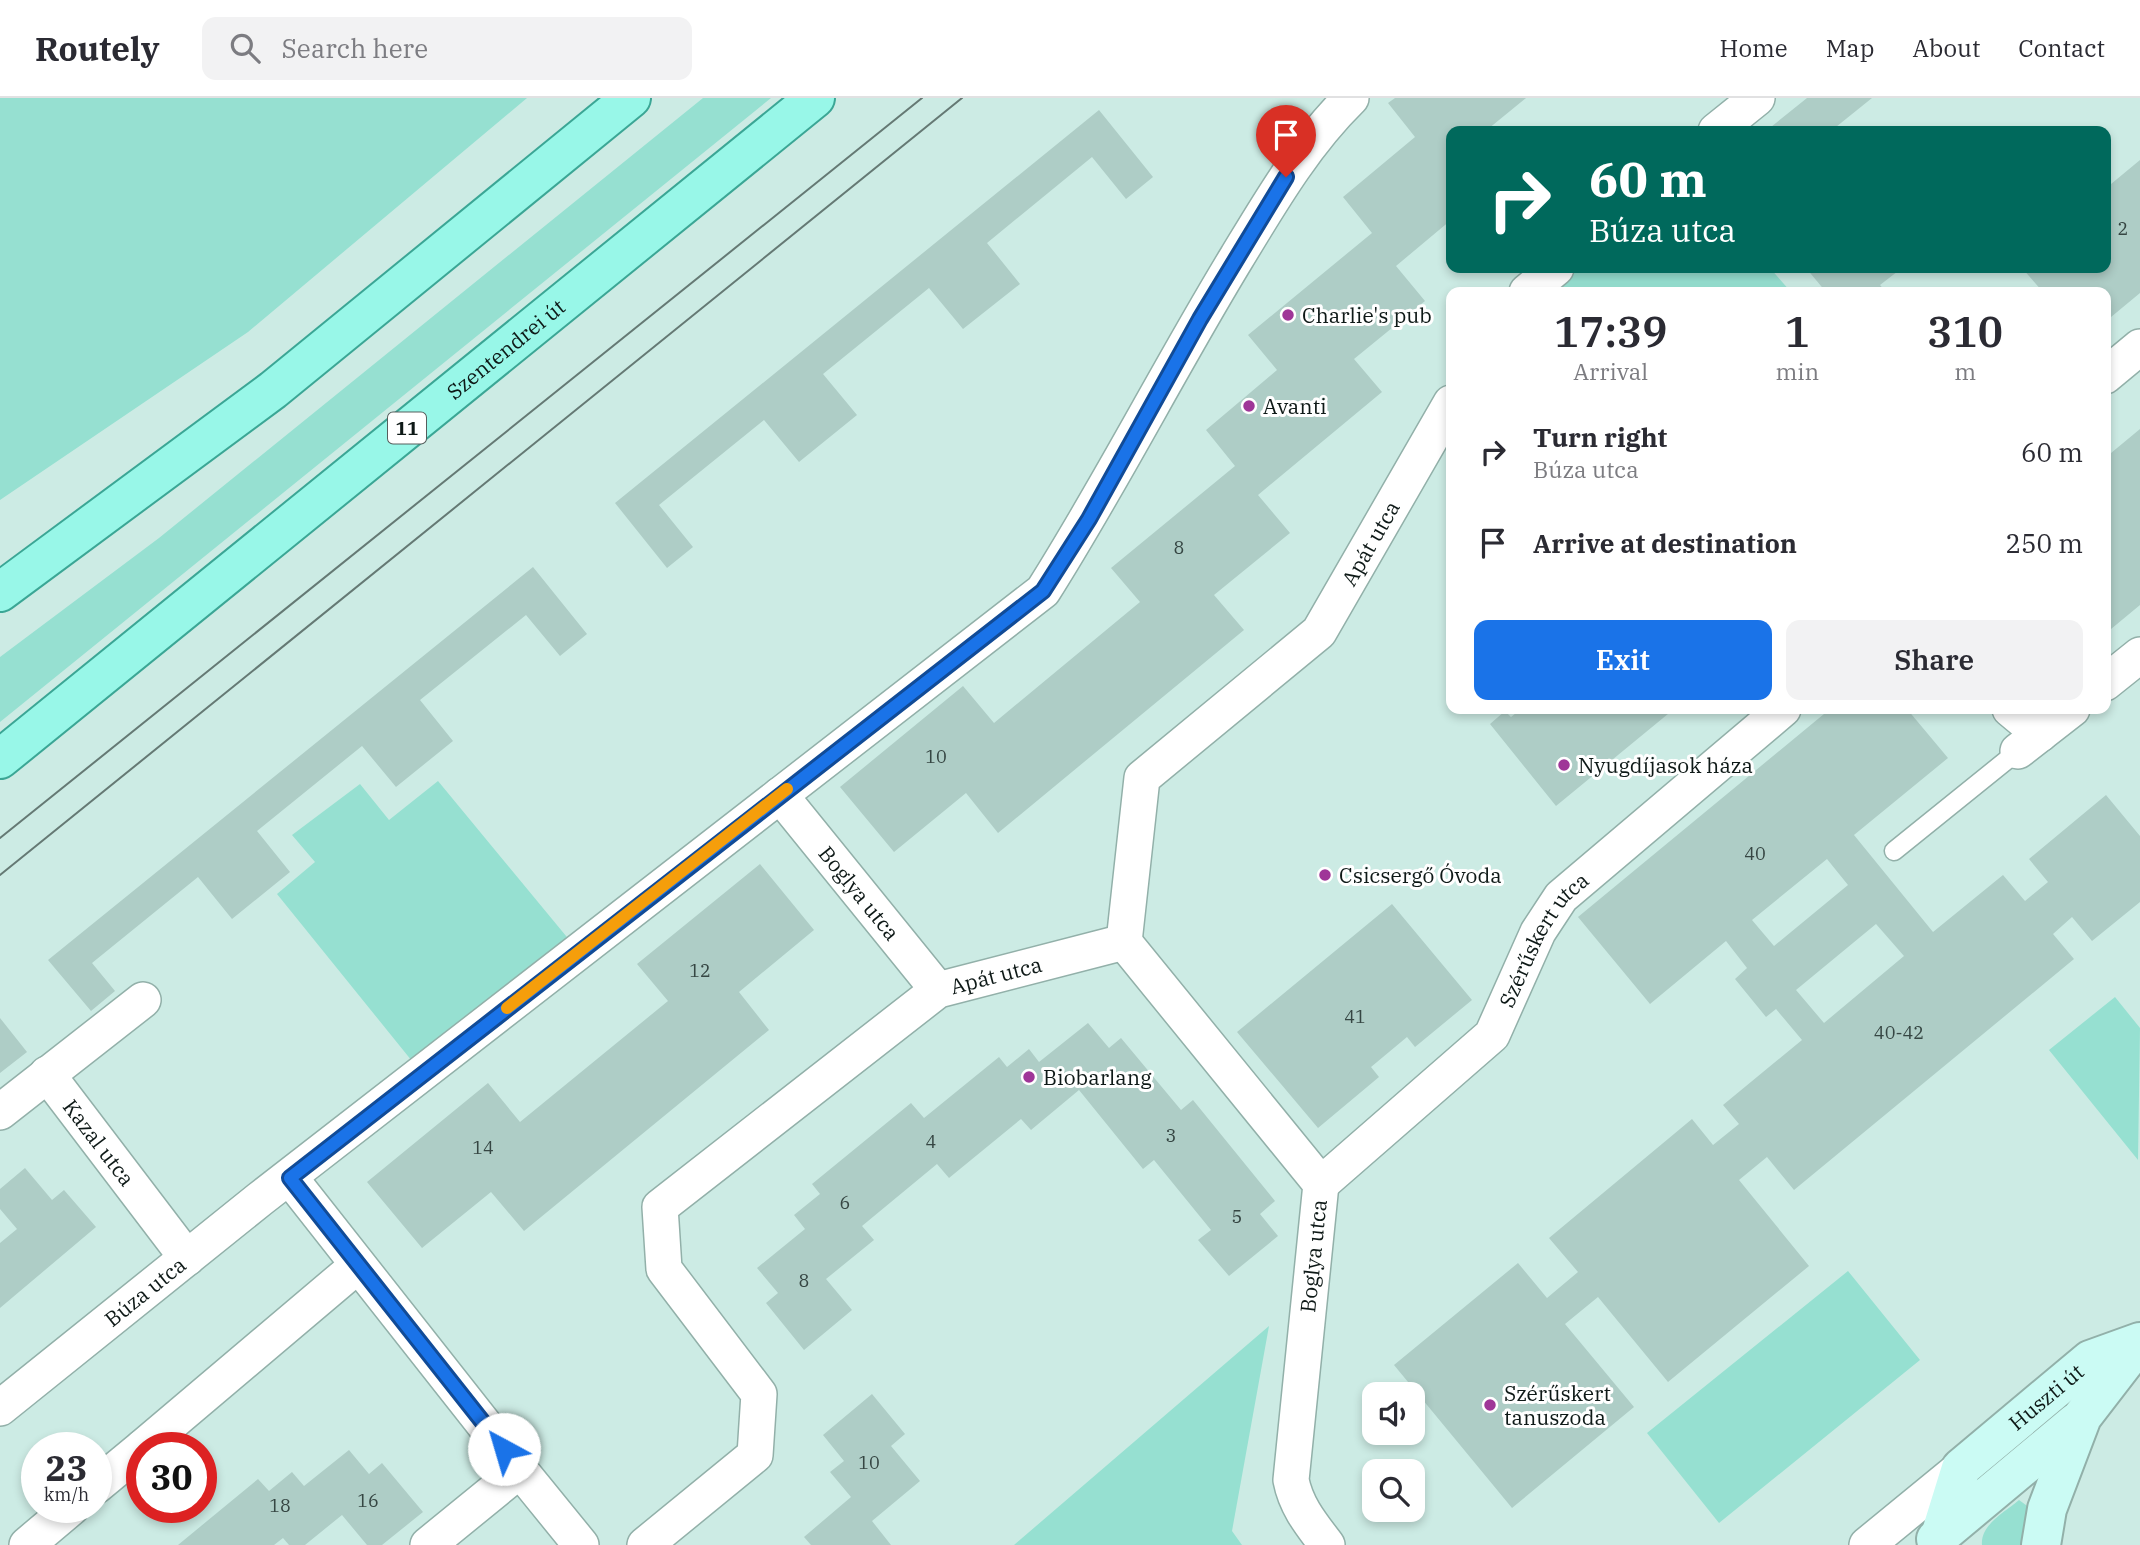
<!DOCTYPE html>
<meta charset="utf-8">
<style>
:root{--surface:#fff;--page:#f2f2f3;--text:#2b2b33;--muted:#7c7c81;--line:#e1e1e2;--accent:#1a73e8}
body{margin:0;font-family:"IBM Plex Serif",serif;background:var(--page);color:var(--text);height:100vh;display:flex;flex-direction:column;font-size:26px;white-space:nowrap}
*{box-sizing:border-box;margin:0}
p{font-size:23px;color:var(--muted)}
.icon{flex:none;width:38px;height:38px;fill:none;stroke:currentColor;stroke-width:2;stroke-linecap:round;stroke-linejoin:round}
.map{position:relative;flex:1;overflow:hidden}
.panel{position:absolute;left:1446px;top:189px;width:665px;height:427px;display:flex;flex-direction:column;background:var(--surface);border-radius:14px;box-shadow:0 4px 10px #0003}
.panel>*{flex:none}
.banner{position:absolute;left:1446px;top:28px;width:665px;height:147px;border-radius:14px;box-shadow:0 4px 10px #0003;background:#00695c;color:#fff;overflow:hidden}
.buttons{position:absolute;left:1362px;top:1284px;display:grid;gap:14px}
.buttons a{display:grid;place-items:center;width:63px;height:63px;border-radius:14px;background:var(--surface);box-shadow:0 4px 10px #0003;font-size:35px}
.speed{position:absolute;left:21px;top:1334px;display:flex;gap:14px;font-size:35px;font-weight:700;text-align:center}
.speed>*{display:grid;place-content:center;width:91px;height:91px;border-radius:50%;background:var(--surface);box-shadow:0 4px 10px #0003;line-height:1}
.speed small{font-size:18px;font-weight:400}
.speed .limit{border:10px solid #d22;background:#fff;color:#111}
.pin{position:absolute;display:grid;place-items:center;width:60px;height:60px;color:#fff;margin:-72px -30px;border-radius:50% 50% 50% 0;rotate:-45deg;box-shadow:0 0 7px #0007}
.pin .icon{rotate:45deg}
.me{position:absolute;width:77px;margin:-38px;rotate:321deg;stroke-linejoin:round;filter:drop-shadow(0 0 5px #0008)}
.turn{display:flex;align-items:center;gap:24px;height:147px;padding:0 28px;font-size:32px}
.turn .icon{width:91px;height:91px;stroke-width:2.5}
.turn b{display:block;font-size:49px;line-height:60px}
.eta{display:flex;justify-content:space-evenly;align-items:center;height:119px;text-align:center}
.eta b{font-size:42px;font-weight:600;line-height:49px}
.cta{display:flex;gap:14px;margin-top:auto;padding:14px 28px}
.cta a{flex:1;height:80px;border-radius:14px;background:var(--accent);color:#fff;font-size:28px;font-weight:600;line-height:80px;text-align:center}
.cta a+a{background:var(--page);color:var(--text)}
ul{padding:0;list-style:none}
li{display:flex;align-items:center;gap:21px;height:91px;padding:0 28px}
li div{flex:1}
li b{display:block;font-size:26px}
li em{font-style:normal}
header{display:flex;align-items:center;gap:42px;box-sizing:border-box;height:98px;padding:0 35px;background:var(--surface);border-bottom:2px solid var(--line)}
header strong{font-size:33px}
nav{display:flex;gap:38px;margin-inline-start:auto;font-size:24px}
.search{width:490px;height:63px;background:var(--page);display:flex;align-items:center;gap:18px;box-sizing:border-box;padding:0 24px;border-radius:14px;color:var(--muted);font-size:26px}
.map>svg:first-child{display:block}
.green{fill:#96e0d1}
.building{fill:#aecdc6;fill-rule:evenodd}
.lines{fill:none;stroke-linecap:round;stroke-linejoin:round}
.lane-casing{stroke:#92b0a9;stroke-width:21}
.street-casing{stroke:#92b0a9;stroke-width:38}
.secondary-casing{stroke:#92b0a9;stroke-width:42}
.primary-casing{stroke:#3ba695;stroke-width:42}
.lane{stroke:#fff;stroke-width:18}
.street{stroke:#fff;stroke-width:35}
.secondary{stroke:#cbfbf4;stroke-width:38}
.primary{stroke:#98f7e8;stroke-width:38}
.tram{stroke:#657974;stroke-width:2}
.route-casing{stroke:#114b97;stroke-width:18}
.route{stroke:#1a73e8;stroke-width:12}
.slow{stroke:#f59e0b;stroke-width:12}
.poi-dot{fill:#9f3698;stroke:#fff;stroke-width:2.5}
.labels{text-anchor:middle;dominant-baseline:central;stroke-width:6;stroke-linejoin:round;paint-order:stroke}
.number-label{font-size:18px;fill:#364643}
.shield{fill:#fff;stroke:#565e5d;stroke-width:2}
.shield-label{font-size:19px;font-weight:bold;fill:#0e1917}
.poi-label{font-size:21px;fill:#0e1917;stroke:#fff;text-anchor:start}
.street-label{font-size:21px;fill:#0e1917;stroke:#fff}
</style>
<header>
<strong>Routely</strong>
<div class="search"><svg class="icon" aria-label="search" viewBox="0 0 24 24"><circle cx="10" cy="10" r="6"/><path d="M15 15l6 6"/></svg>Search here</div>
<nav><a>Home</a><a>Map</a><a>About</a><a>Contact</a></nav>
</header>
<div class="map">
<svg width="2140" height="1447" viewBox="0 0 2140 1447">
<rect width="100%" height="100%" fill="#ccebe4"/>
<path class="green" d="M0,0h527l-279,234 -248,168z
M703,0h68l-771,624v-65l159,-119z
M1572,170h198l21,24h-247z
M438,683l133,161 -155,124 -139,-172 38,-32 -23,-27 68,-51 29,36z
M2115,899l25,31 -2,132 -89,-110z
M1848,1173l72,89 -201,163 -72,-90z
M1269,1228l-37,205 10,14h-228z
M2019,1402l11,8 -8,37h-40c-2,-20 23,-33 37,-45z"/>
<path class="building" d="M1395,0h131l-38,31 2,2h-39v89l-55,46 29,35 -71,58 28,33 -124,103 32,38 -76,62 30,35 -246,203 -32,-40 -72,59 -54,-65 123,-101 31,37 146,-121 -29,-34 124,-102 -29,-36 71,-60 -29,-35 124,-102 -29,-36 72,-60 -27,-34z
M1807,0h65l-41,33h-65z
M1099,12l54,67 -27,22 -34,-42 -105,86 33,41 -57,45 -34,-41 -106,86 34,41 -58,47 -35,-42 -105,85 34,42 -26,21 -52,-65z
M2140,62v133l-35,29v-30h-62l-21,-24h83v-79z
M1806,170h96l-22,17 6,7h-60z
M2140,331v176l-35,29v-176z
M533,469l54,67 -27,22 -34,-41 -106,85 33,41 -57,46 -34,-41 -105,85 33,41 -58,47 -34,-42 -106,86 23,28 -24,20 -43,-51z
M1521,611h153l-118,97 -66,-82 15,-13 6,6z
M1830,611h77l41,49 -94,77 79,97 70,-57 22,26 23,-19 -19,-23 77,-64 34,41v66l-48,39 -20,-24 -19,17 21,25 -280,231 -27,-33 -28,23 70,86 -141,116 -70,-85 -33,27 69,83 -122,101 -118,-143 124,-102 29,35 31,-26 -29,-34 143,-119 21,26 26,-21 -16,-19 79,-65 -26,-31 -10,8 -31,-38 12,-11 -21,-27 -76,63 -72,-87zM1827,761l21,26 -74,61 -22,-26zM1876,826l28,32 -80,67 -28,-33z
M760,766l54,66 -75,62 30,38 -245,201 -33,-39 -69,56 -55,-66 121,-99 32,39 148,-121 -31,-37z
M1392,806l80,96 -57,47 -8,-10 -36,30 8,10 -61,51 -81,-96z
M0,920l27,34 -27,21z
M1088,925l21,25 12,-10 60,72 12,-10 82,101 -15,13 18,22 -49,40 -31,-36 13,-10 -57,-70 -11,9 -64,-79 -48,40 -10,-11 -72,59 -12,-14 -75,62 12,14 -48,39 26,31 -48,40 -38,-47 12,-10 -21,-25 48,-39 -11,-14 26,-21 -8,-10 99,-81 13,15 75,-61 8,10 22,-18 10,13z
M25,1070l27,32 12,-10 32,37 -96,81v-65l17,-14 -17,-20v-20z
M872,1296l33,40 -14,12 29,35 -48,40 19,24h-80l-7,-8 47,-40 -21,-25 14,-11 -21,-26z
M349,1352l20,24 13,-11 41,49 -41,33h-15l-25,-30 -37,30h-16l-6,-7 -9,7h-96l80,-66 11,12 23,-19 12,14z"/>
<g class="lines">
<defs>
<path id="lane" d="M1894,753l124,-100"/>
<g id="street">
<path d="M1716,33l41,-33"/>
<path d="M1527,194l29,-24"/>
<path d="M2105,278l35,-29"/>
<path d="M2105,585l35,-28"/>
<path d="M2010,611l30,25"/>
<path d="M2018,653l54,-42"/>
<path id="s1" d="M780,697l158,195"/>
<path d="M1124,844l197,242 -30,296c5,26 20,44 36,65"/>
<path id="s2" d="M1124,844l18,-164 177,-146 132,-229"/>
<path id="s3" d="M47,976l140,184"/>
<path d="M0,1014l143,-112"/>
<path d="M290,1080l230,292"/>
<path id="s4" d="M1321,1086l171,-149 46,-103 23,-35 222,-188"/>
<path id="s5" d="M0,1310l260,-209 783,-608c69,-109 127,-224 194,-334 34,-56 67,-113 114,-159"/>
<path d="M143,1349l214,-181"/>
<path d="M96,1388l46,-38"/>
<path d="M27,1447l45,-38"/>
<path d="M428,1447l92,-75 61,75"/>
<path id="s6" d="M645,1447l110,-90 4,-61 -95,-125 -4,-62 278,-217 186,-48"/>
<path d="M1867,1447l94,-77"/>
</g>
<g id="secondary">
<path id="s7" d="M1940,1438l21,-68 129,-108 50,-18"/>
<path d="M1936,1441l139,-116"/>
<path d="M2041,1447l6,-36 35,-92 57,-74"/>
</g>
<g id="primary">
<path d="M0,494l273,-202 358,-292"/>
<path id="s8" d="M0,661l815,-661"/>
</g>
</defs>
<use href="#lane" class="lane-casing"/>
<use href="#street" class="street-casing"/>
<use href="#secondary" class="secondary-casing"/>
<use href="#primary" class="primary-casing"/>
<use href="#lane" class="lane"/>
<use href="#street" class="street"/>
<use href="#secondary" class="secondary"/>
<use href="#primary" class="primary"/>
<path class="tram" d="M0,740l922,-740
M0,777l962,-777"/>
</g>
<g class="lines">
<defs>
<path id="route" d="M504,1351l-214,-271 753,-587 46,-72 111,-200 86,-142"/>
</defs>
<use href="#route" class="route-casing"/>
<use href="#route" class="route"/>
<path class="slow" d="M507,910l280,-219"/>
</g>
<g class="poi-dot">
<circle cx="1288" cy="217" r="7"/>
<circle cx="1249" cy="308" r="7"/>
<circle cx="1564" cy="667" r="7"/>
<circle cx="1325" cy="777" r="7"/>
<circle cx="1029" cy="979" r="7"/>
<circle cx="1490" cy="1307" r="7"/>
</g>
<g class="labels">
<g class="number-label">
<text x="2123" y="130">2</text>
<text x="1179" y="449">8</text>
<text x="936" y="658">10</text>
<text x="1755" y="755">40</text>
<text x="700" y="872">12</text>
<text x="1355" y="918">41</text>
<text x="1899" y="934">40-42</text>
<text x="1171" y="1037">3</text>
<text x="931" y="1043">4</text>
<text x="483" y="1049">14</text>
<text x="845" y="1104">6</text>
<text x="1237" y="1118">5</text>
<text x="804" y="1182">8</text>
<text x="869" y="1364">10</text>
<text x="368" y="1402">16</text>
<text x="280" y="1407">18</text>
</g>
<rect class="shield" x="388" y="314.5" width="38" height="31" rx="5"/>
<g class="shield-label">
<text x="407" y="330">11</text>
</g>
<g class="poi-label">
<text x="1302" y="217">Charlie's pub</text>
<text x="1263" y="308">Avanti</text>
<text x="1578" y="667">Nyugdíjasok háza</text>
<text x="1339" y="777">Csicsergő Óvoda</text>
<text x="1043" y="979">Biobarlang</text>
<text x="1504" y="1295">Szérűskert<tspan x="1504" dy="24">tanuszoda</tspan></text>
</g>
<g class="street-label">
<text stroke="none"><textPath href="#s8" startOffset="651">Szentendrei út</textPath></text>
<text stroke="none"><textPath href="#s2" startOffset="497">Apát utca</textPath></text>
<text stroke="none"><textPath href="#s1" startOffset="126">Boglya utca</textPath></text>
<text stroke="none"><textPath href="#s4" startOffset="336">Szérűskert utca</textPath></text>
<text stroke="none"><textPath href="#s6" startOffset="835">Apát utca</textPath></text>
<text stroke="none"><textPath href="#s3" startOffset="86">Kazal utca</textPath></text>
<text transform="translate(1313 1158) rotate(-84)">Boglya utca</text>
<text stroke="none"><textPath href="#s5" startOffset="186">Búza utca</textPath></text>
<text stroke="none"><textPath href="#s7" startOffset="182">Huszti út</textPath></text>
</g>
</g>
</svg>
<div class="buttons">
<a><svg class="icon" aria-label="sound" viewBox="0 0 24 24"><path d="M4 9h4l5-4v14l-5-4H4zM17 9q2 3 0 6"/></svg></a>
<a><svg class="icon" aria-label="search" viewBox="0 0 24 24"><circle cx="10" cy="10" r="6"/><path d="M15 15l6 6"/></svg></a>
</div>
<div class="speed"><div>23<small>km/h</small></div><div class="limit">30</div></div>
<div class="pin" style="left:1286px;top:79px;background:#d93025"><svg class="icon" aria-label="arrive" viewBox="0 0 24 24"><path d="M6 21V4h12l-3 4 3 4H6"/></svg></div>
<svg class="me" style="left:504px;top:1351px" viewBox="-20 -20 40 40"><circle r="19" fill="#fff"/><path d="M0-13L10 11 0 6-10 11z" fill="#1a73e8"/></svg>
<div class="banner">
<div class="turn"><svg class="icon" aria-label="right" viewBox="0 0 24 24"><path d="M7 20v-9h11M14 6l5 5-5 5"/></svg><div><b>60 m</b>Búza utca</div></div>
</div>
<section class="panel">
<div class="eta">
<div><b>17:39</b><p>Arrival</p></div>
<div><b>1</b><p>min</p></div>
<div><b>310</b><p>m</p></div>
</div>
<ul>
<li><svg class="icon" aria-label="right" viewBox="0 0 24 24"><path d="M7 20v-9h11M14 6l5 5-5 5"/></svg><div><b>Turn right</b><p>Búza utca</p></div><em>60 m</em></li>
<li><svg class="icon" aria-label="arrive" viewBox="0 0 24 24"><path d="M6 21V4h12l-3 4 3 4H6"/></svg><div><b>Arrive at destination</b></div><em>250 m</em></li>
</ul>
<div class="cta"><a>Exit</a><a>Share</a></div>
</section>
</div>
